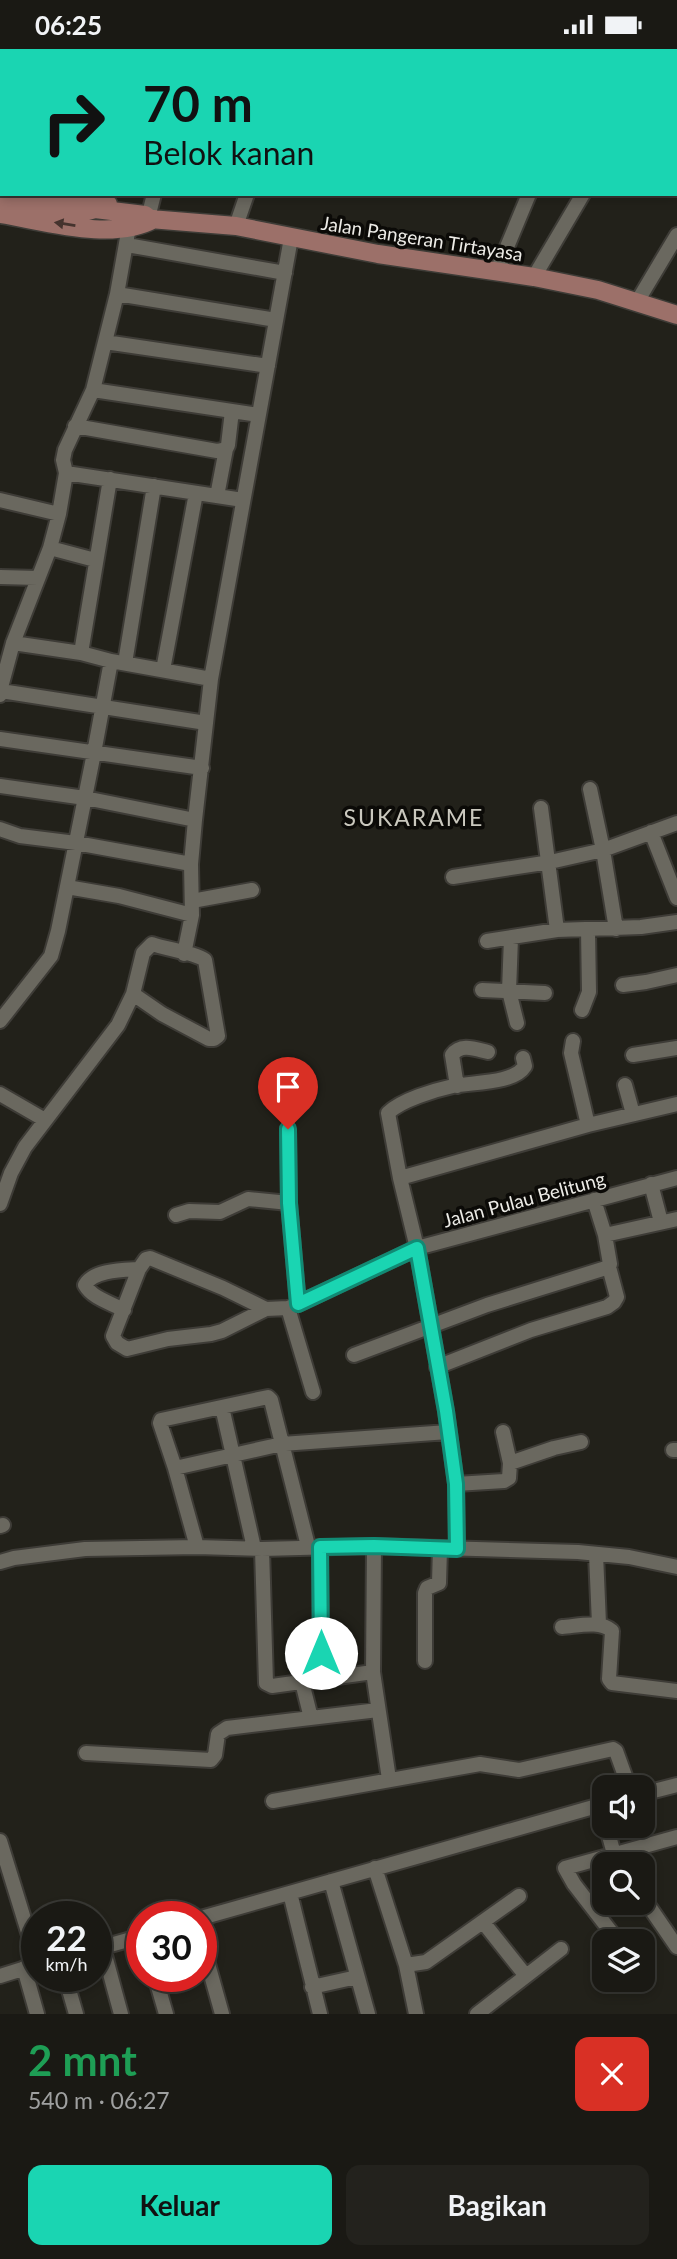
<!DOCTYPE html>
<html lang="id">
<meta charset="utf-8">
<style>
:root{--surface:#1a1914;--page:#23221d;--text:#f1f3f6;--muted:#9fa0a0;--line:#383834;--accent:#1ad5b2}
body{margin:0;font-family:Lato,sans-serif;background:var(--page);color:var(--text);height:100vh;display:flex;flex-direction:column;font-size:26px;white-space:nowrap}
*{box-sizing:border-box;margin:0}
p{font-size:23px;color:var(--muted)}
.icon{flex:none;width:38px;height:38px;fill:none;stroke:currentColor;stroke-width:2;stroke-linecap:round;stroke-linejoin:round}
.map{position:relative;height:1965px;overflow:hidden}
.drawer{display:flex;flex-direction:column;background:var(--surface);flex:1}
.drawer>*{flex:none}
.top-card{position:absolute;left:0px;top:0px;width:677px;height:147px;box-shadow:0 4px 10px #0003,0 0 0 2px var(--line);background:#1ad5b2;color:#111;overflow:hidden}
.tools{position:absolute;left:592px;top:1726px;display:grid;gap:14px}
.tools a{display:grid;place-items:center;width:63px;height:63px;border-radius:14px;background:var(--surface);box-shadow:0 4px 10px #0003,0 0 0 2px var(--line);font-size:35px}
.speed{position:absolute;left:21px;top:1852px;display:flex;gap:14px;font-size:35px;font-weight:700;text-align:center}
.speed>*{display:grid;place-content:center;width:91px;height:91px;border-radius:50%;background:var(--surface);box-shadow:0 4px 10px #0003,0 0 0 2px var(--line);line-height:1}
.speed small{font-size:18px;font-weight:400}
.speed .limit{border:10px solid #d22;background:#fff;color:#111}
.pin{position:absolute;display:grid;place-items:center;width:60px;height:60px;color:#fff;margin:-72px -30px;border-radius:50% 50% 50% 0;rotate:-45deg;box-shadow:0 0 7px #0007}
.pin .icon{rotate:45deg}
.me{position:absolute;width:77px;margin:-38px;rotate:0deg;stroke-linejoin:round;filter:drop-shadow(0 0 5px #0008)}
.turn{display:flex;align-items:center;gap:24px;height:147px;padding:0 28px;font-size:32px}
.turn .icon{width:91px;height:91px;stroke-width:2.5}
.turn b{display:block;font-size:49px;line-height:60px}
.round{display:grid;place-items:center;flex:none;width:74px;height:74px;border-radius:14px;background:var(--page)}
.headline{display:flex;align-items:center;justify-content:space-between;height:119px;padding:0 28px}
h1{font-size:42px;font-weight:700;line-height:52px;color:#1e9e55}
.button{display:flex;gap:14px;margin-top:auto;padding:14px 28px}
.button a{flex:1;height:80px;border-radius:14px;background:var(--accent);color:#111;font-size:28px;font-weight:700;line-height:80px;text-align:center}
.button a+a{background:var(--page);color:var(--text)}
.status{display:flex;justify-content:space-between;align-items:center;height:49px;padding:0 35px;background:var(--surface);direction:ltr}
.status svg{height:19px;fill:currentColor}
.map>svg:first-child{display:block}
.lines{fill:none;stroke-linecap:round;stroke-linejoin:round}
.minor-casing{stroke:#3e3c37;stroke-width:18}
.major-casing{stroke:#3e3c37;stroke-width:21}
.minor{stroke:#6a685f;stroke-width:14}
.major{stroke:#9c7069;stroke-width:18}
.oneway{fill:#45332e}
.route-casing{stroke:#118a74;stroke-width:18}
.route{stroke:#1ad5b2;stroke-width:12}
.labels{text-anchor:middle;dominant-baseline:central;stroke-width:7;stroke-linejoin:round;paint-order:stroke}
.street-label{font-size:19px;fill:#edece7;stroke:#0b0a07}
.quarter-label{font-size:23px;letter-spacing:2px;fill:#cac8be;stroke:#0b0a07}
</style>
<div class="status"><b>06:25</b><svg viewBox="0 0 49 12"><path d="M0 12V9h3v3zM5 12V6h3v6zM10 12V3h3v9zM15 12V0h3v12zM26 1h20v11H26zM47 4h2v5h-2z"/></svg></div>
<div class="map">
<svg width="677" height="1965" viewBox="0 0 677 1965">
<rect width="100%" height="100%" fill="#22211a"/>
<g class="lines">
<defs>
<path id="minor" d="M377,0l2,2
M255,2l2,-2
M339,2l1,-2
M572,2v-2
M635,2l1,-2
M149,165l5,-20
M236,177l11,-32
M127,196l158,28
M497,222l32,-77
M534,228l49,-83
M117,245l159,26
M637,253l40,-67
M105,293l163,24
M93,341l165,25
M75,377l142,25 9,-2 2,-4 4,-34
M66,424l177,27
M110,430l-29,174 30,8 100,18
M217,447l9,-47
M0,451l59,14
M50,499l45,12
M0,528l38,1
M13,594l68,10
M125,614l29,-177
M163,621l33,-177
M0,642l13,-48 37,-95 9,-34 7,-41 -3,-13 2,-10 28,-60 24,-96 13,-73
M0,646l1,-4 205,32
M0,690l202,29
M0,737l85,12 110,22
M590,740l13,61 13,79
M541,759l16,122
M0,780l20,7 56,7 115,21
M651,783l26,66
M453,828l97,-15 53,-12 74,-27
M67,838l52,9 73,19
M192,852l60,-11
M511,889l-2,53 8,32
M487,892l70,-11 84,-3 36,-5
M184,905l8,-39 -1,-51 4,-44 16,-141 80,-441
M623,936l23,-3 31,-7
M482,941l63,3
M582,961l7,-18 -1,-62
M0,972l51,-65 7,-25 36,-178 17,-92
M573,992l-2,12 17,72
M633,1006l44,-7
M625,1036l8,29
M457,1037l-5,-31c9,-12 23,-6 36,-3
M0,1045l45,26
M288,1080l1,74
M400,1129l188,-53 89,-21
M651,1135l10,38
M0,1155l11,-31 14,-26 93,-122 15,-31 10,-41 9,-9c14,5 44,9 53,16l13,76 -4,3h-5l-47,-25 -29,-20
M176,1166l13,-4 31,1 28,-13 41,4 9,101
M605,1186l72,-16
M139,1220l-26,67 4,7 10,6 41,-10 43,-5 11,-3 44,-22 22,-1 10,-4 119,-56 260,-70
M288,1259l25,84
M124,1261c-13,-7 -32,-12 -39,-25 8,-15 38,-15 54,-16l7,-10 4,-1 73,30 43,21
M354,1306l133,-50 122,-38 1,-3 -5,-29 -11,-35
M437,1318l94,-37 76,-23 7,-5 3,-5 -8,-30
M222,1358l32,141
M673,1401h4
M510,1414l44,-15 27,-6
M175,1419l-15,-45 1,-3 107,-23 3,3 37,146
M456,1435l48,-3 5,-3 1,-15 -7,-31
M0,1477l3,-1
M374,1497l-1,126 16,107
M197,1498l-22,-79 107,-24 166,-12
M320,1498l1,132
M262,1500l4,134 6,3 101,-14
M457,1500l-1,-65 -10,-73 -29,-163 -17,-70 -12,-65c13,-13 47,-23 65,-27 19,-4 61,-2 72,-20l-2,-8
M596,1505l3,70
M0,1513l14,-4 71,-9 112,-2 65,2 112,-3 204,6 51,5 48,10
M562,1578c16,-1 38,-7 50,4l-3,48 3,4 65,8
M425,1612v-68l2,-5 12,-5 1,-35
M302,1633l9,36
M86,1704l125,7 4,-5 3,-21 9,-6 151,-18
M642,1745l35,-9
M273,1752l207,-37 39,6 94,-21 3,2 13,36
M606,1776l8,29 7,10
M0,1792l37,120
M375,1819l31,97 10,49
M331,1832l37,133
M290,1844l30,121
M642,1847l35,51
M201,1869l403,-114
M483,1873l43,54
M201,1890l21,75
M618,1892l-44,-57 -9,-16 112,-31
M103,1899l18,66
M96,1900l46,-13
M406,1916l20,-3 93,-66
M24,1919l13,46
M0,1927l32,-10
M65,1927l11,38
M155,1927l11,38
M312,1938l45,-10
M477,1965l84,-65"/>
<path id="major" d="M0,135l2,1
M56,145l52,10
M0,150l84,13 11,-3 50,6 5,4 86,7 142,28 156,23 64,13 79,25
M0,165c45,7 112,28 154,5"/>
</defs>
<use href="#minor" class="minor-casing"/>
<use href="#major" class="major-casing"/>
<use href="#minor" class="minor"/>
<use href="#major" class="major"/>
</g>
<defs><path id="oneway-solid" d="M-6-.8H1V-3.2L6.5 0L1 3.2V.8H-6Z" transform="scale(1.75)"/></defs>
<use class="oneway" href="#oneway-solid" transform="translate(65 175) rotate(-171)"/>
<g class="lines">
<defs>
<path id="route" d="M288,1080l1,74 9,101 119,-56 29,163 10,73 1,65 -83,-3 -54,1 1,106"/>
</defs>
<use href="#route" class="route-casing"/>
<use href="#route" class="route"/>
</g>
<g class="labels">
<g class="street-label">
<text transform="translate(422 189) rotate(9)">Jalan Pangeran Tirtayasa</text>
<text transform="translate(524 1150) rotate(-15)">Jalan Pulau Belitung</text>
</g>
<g class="quarter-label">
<text x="414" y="768">SUKARAME</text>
</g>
</g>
</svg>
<div class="tools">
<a><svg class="icon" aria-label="sound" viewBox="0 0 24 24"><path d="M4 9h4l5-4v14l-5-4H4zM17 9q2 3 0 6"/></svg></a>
<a><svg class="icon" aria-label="search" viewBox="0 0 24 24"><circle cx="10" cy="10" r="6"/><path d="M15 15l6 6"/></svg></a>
<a><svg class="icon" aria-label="layers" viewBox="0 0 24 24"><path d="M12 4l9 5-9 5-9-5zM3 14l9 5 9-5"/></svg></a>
</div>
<div class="speed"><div>22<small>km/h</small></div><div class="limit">30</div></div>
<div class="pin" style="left:288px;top:1080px;background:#d93025"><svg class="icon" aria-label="arrive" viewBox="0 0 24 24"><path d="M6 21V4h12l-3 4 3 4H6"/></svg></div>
<svg class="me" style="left:321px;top:1604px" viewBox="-20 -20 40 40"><circle r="19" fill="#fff"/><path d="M0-13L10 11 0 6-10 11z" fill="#1ad5b2"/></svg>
<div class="top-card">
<div class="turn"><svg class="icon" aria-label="right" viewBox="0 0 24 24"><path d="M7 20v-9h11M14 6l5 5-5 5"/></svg><div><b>70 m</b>Belok kanan</div></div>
</div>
</div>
<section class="drawer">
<div class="headline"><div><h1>2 mnt</h1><p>540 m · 06:27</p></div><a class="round" style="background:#d93025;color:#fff"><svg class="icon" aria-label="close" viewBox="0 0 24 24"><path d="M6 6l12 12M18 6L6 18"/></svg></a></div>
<div class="button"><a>Keluar</a><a>Bagikan</a></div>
</section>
